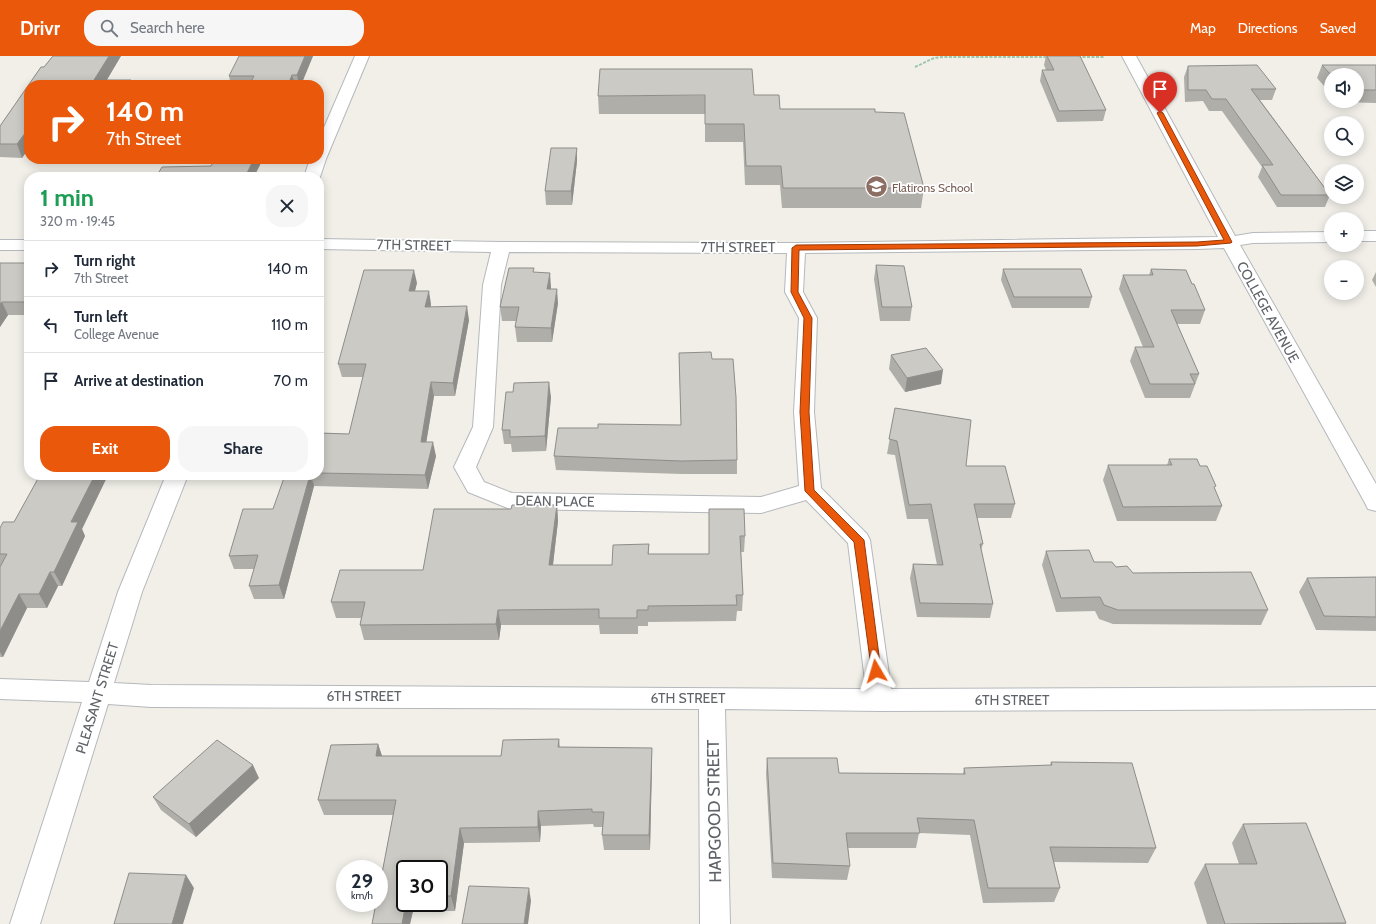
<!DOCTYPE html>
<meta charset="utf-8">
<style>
:root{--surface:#fff;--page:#f6f6f7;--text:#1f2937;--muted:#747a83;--line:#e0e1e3;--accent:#ea580c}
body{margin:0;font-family:Cabin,sans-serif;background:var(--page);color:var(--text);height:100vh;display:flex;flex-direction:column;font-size:15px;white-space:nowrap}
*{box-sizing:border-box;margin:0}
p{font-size:13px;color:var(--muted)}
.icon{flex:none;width:22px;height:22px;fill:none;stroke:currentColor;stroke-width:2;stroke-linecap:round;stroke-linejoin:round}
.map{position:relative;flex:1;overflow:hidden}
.side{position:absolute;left:24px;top:116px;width:300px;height:308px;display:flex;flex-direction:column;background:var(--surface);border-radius:16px;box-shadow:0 2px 10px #0003}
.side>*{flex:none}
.hud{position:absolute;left:24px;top:24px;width:300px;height:84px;border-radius:16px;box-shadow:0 2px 10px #0003;background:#ea580c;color:#fff;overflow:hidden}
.buttons{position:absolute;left:1324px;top:12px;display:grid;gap:8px}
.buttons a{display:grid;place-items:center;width:40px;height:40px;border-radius:50%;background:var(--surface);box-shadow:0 2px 10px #0003;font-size:20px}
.speed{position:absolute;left:336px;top:804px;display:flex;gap:8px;font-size:20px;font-weight:700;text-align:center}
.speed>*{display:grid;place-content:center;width:52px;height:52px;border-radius:50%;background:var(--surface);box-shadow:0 2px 10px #0003;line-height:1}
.speed small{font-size:10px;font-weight:400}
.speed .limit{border:2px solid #111;border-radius:6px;background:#fff;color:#111}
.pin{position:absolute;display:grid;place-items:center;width:34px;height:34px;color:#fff;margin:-41px -17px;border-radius:50% 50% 50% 0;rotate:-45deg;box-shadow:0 0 4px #0007}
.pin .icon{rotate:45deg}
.me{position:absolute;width:44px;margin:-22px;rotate:353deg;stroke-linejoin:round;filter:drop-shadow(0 0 3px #0008)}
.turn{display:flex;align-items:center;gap:14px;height:84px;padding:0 16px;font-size:18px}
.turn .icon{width:52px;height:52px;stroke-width:2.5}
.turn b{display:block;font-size:28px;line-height:34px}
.round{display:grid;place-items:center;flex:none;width:42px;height:42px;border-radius:16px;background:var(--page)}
.head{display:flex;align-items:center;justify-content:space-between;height:68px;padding:0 16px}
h1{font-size:24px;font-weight:700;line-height:30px;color:#1e9e55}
.button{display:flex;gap:8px;margin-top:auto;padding:8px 16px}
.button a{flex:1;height:46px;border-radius:16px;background:var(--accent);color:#fff;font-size:16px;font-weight:700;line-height:46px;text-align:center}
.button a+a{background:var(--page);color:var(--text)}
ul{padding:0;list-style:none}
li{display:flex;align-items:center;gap:12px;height:56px;padding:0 16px;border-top:1px solid var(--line)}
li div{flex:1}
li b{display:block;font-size:15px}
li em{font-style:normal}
header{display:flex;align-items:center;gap:24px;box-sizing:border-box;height:56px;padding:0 20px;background:var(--accent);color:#fff}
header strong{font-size:19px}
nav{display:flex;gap:22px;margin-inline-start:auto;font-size:14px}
.search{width:280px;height:36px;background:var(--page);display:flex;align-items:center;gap:10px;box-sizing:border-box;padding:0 14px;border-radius:16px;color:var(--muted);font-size:15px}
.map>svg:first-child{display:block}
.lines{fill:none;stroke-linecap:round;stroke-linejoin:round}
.minor-casing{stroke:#b5b8bc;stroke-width:2}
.path{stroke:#9cc7a9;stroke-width:2;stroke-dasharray:3 1.5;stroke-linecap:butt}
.minor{fill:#fff;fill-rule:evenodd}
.wall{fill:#afaea9;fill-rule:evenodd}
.shaded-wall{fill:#8f8d8a}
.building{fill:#cccac5;stroke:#8f8d8a}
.route{fill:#ea580c;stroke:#983908}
.labels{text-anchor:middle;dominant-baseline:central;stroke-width:3.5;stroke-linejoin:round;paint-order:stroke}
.far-education-label{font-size:12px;fill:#785e54;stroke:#fff;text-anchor:start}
.street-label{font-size:14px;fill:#5f6368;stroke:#fff}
.near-street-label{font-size:17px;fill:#5f6368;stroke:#fff}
</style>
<header>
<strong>Drivr</strong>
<div class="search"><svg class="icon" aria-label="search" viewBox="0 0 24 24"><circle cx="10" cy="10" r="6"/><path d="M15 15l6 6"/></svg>Search here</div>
<nav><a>Map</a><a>Directions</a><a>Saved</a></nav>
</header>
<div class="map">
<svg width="1376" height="868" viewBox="0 0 1376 868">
<rect width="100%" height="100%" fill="#f1efe8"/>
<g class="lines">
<defs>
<path id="minor" d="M355,0h14l-43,103 -6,18 -1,2v-2h-15l6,-18h9v-20z
M1122,0h14l99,180 18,-3 78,-1v10l-78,1 -13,2 136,239v27l-8,-2 -3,-6 -141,-255 -27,1 -392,4 -2,39 14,26 -3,94 7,76 46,46 3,6 21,149 485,-2v22l-496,2 -155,-2 5,215h-30l-1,-215 -548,-2 -43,-3 -68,220h-30l72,-222 -82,-3v-20l89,3 29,-90 48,-117h22l-46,117 -28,91 37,2 715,4 -18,-146 -42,-43 -45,13 -251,-4 -42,-17 -14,-25 19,-40 10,-142 8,-33 -172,-3v-10l182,3 295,1 422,-6zM509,196l278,1 -2,39 14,26 -5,94 5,74 -38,11 -249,-4 -28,-11 -8,-15 17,-40 8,-142z
M1357,175h19v10h-19z
M0,184h29v10h-29z"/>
</defs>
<use href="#minor" class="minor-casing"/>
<path class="path" d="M1078,1h27
M915,11l19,-9 9,-1h104"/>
<use href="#minor" class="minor"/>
</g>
<path class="wall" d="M53,0h68l-15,24h25l2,5h-104v63l-7,10 -22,-1v-31l41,-59h3z
M313,0l-12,29h-70l-2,-9z
M1046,0h34l26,54 -3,11 -46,1 -17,-41 2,-11h4l-2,-5z
M1322,9h54v38l-37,-1 -1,-1h19v-26h-26v19l-14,-16z
M1188,10l88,23 -4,11h-12l70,95 -5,12h-48l-19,-30 4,-10 -40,-56h-13l-6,-10 -18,1 -1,-25z
M754,39l26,14 95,3 49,76 -3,20h-139l-2,-23h-35l-2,-43h-38v-28h-106l-1,-18z
M577,105l-5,44h-26l-1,-14z
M0,207h29v52h-21l-8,12z
M876,209l36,42 -2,14h-30l-6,-42z
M1003,213l89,28 -3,11h-77l-11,-28z
M1151,213l41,15 13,26 -5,14h-23l22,50 -9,24h-45l-15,-37 5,-14h8l-24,-58 4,-14h26z
M535,216l16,15v2l7,14 -6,39h-35l-2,-15 1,-6h-14l-2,-14z
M1376,216v15l-4,-7z
M417,227l-2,8 16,13v3l38,13 -14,76h-21l-8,46 10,14 -8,33 -114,-3 -30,113h-30l-5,-13 5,-17h-20l-5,-13 44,-47 12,-34h34v-42l30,1 14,-57h-21l-4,-13z
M29,297v12l-3,-7z
M679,297l33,6 25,101v14h-55l-126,-4 -2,-14 44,-28 83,-3z
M891,299l50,29 -36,8 -16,-23z
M551,341l-5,54 -34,1 -1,-8h-7l-2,-14z
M895,352l71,58 49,38 -4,14h-34l6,26 -2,6 12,54 -3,14 -73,-1 -7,-39 3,-14 24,1 -9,-46h-21l-12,-64 -8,-1z
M1169,403l31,7 22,40 -6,15h-99l-14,-41 5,-15h59z
M40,419h68l-26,54 3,7 -23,50h-4l-11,22h-20l-24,49h-3v-129l14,-6z
M557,449l1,16 -5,44h59l37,-21v10h60v-45l36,27 -1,16h-3l2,43 -1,16h-5l-1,10 -88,1v4h-10v8h-38l-1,-9h-98l-2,15h-135l-4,-15 1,-7h-25l-5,-16 92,-32 88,-61z
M1046,495l70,16 17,6 135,37 -7,15 -148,-1 -14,-5 -4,-8 -39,1 -14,-47z
M1376,521v54l-60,-1 -17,-38 8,-14z
M559,683l1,8 92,1v15l-2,87h-46l-2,-15 1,-8h-9l-1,-3 -52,2 -1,16 -76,1 -9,68h-42l-3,13h-38l4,-21h3v-14l14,-74h-69l-6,-15 13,-55 47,-1 4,12h119l2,-16zM405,813h34v34h-34z
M767,702l72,15 124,1 1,-6 86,-2 1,-4 105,86 -8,15 -94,-1 6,26 -6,14 -71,1 -13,-68 -51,-2 -3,15h-68l2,18 -3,14 -75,-2 -6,-105z
M259,722l-63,59 -35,-27 -8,-13z
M1243,768l103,99v1h-139l-13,-41 11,-19h34l-7,-21z"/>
<path class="shaded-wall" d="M109,0h12l-17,29 -10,-5z
M305,0h8l-12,29h-2l-2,-10z
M292,19l3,10h-7z
M131,24l2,5h-5z
M29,72v20l-7,10 -5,-14z
M577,92v13l-5,44 -1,-14z
M254,103h9l-9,18h-9z
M414,214l3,13 -6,22 -2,-14z
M550,217l1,14 -2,16 -2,-14z
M557,233l1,14 -6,39 -1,-14z
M429,235l2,13 -3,16 -3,-13z
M2,246l6,13 -8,12v-23z
M467,250l2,14 -14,76 -2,-13z
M943,314l-2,14 -36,8 2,-14z
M431,326l3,14 -10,60 -3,-14z
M549,326l2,15 -5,54 -1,-15z
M433,386l3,14 -8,33 -3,-14z
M95,419h13l-26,54 3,7 -23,50 -8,-14 17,-50z
M310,419h1l3,11 -30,113 -5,-14z
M557,449l1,16 -7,60 -2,-16z
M50,516l8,14 -11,22 -8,-14z
M19,538l8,14 -24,49 -3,-5v-21z
M498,554l3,15 -2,15 -3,-16z
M378,688l5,15 -7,-3z
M652,692v15l-2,87 -1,-15z
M253,709l6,13 -63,59 -7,-13z
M538,755l3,15 -1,16 -2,-15z
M460,772l4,15 -9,68 -4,-15z
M186,819l8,13 -11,36h-11z
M529,832l2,13 -3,23h-4z
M406,847h4l3,8 -3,13h-8z"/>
<path class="building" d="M53,0h56l-15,24h37l-3,5h-99v43l-12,16h-17v-18l41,-59h3z
M239,0h66l-8,19h-5l-4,10h-39l5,-9h-25z
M1047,0h33l26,54 -47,1 -17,-41h12z
M1257,9l19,24h-25l79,106h-49l-19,-30h11l-47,-66h-14l-6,-9h-18v-24z
M1322,9h54v25h-19v-15h-26z
M600,13h152l2,26h25l1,14h95v3l29,1 20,75h-141l-2,-22h-35l-2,-42h-39v-29l-107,1z
M551,92h26l-6,43h-26z
M215,103h39l-9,18h-89l6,-10 49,-1z
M0,207h29v39h-27l-2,2z
M876,209l28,1 8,41h-30z
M509,212h25l-1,4 17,1 -3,16h10l-6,39 -36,-1 4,-20h-19z
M1003,213h78l11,28h-78z
M1151,213l35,1 6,14h2l11,26h-34l28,64h-9l5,10h-45l-15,-37h19l-31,-72h30z
M364,214h50l-5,21h20l-4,16 42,-1 -14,77 -22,-1 -10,60h12l-8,33 -106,-2v-40l30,1 17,-70h-28z
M926,292l17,22 -36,8 -16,-23z
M711,296l1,7h21l3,38 1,63 -56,1 -127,-5 4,-28h40v-4l83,1 -2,-72z
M29,297v5h-3z
M549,326l-4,54 -35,1v-7h-8l4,-38h7l1,-9z
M895,352l76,12 -5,46h39l10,38h-41l9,40h-3l13,60 -73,-1 -7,-39 30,1 -12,-61 -22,1 -12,-64 -8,-2z
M1169,403h28l3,7h7l9,20 -2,1 8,19 -99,1 -15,-42h64z
M40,419h55l-24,47h7l-24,50h-4l-11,22h-20l-19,37v-64l7,-13h-7v-26l3,-6h11z
M285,419h25l-31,110 -30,1 9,-31 -29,1 14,-47h30z
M512,449h45l-8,60h63l1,-20 36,-1 -1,10h61v-45h35l1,27h-5l3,59h-7l1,10 -89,1v4h-11v8h-38v-9l-101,1 -2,14 -136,1 5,-23h-34l9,-32h83l11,-61h77z
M1089,494l5,12h18l4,5 11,-1 6,7 118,-1 17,38h-150l-14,-5 -4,-8 -39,1 -15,-47z
M1376,521v40l-52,-1 -17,-38z
M559,683l-1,8 94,1 -3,87h-47l2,-23h-12v-3l-54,2v16l-78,1 -9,68h-12v-27h-34v34h1l-4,21h-30l4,-21h3v-14l17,-89h-78l13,-55 47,-1 -2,12h125l2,-16z
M217,684l36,25 -64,59 -36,-27z
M767,702h70l2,15 126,1 -1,-6 88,-3 -1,-3 81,1 24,85 -106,-1 10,41h-72l-14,-68 -57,-2 3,15h-74l4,33 -77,-3z
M1306,767l40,100 -121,1 -20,-60h52l-14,-40z
M129,817l57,2 -14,49h-58z
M469,830l60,2 -5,36h-62z"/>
<path class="route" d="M1160,55l3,2 69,129 -1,1 -34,3 -398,4 -1,42 14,26 -3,94 5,78 50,50 17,131 -1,3 -4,1 -4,-1 -18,-132 -49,-51 -5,-79 4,-94 -13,-26 1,-44 4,-3 401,-3 27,-2 -67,-127z"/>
<defs>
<symbol id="school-disc" viewBox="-11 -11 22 22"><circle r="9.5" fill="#8d6e63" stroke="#fff"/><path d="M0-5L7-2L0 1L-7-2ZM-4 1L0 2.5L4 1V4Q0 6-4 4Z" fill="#fff"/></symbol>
</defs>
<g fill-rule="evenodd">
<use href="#school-disc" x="864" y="118" width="25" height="25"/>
</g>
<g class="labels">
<g class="far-education-label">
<text x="892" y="131">Flatirons School</text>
</g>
<g class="street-label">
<text transform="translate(414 189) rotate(1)">7TH STREET</text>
<text x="738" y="191">7TH STREET</text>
<text transform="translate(1268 256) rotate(61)">COLLEGE AVENUE</text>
<text transform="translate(555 445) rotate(1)">DEAN PLACE</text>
<text x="364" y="640">6TH STREET</text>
<text transform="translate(97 642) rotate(-73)">PLEASANT STREET</text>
<text x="688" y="642">6TH STREET</text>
<text x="1012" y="644">6TH STREET</text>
</g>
<g class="near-street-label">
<text transform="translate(714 755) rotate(-91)">HAPGOOD STREET</text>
</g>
</g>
</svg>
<div class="buttons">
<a><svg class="icon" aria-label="sound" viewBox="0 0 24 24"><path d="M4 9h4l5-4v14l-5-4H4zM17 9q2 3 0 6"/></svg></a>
<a><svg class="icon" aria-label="search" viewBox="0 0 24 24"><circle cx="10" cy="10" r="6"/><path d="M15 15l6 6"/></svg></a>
<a><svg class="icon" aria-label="layers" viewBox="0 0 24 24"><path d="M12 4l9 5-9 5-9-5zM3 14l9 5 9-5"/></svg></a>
<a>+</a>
<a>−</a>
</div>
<div class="speed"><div>29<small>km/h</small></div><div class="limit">30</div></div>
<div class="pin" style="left:1160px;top:57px;background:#d93025"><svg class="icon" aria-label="arrive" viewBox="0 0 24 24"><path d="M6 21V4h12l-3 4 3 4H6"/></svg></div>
<svg class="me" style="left:876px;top:615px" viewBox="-20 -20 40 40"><path d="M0-17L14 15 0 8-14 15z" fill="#ea580c" stroke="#fff" stroke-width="4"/></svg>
<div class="hud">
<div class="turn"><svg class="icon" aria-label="right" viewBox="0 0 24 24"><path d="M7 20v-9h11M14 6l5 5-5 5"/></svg><div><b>140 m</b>7th Street</div></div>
</div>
<section class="side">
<div class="head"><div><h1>1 min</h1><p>320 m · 19:45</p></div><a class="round"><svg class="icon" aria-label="close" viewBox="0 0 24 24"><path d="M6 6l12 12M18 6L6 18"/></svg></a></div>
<ul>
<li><svg class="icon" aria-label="right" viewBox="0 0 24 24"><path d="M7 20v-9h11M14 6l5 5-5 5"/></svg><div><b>Turn right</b><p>7th Street</p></div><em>140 m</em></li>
<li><svg class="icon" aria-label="left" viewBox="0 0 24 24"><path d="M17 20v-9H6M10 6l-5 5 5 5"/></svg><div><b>Turn left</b><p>College Avenue</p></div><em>110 m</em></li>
<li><svg class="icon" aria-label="arrive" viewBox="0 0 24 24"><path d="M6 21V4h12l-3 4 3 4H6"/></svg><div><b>Arrive at destination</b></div><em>70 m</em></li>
</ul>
<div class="button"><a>Exit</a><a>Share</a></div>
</section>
</div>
